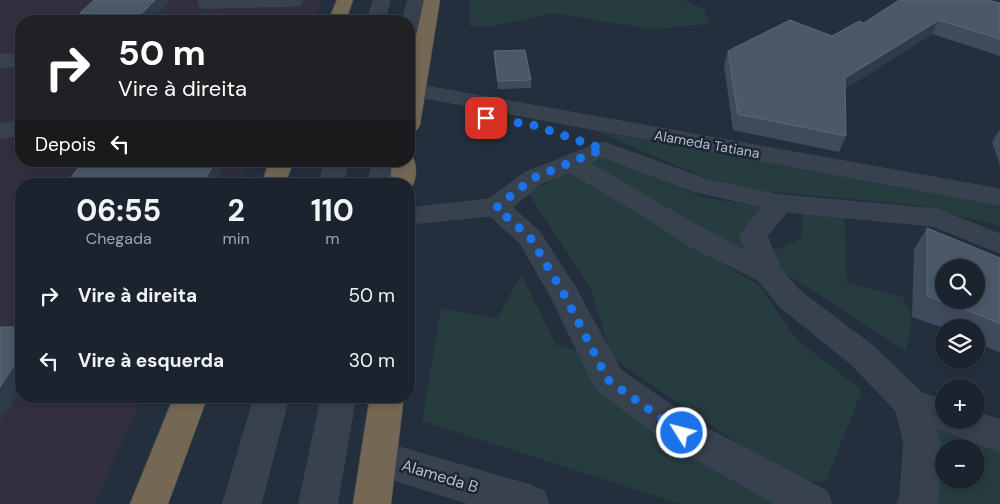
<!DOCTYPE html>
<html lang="pt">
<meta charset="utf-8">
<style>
:root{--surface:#1b232e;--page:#282f3a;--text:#f1f3f6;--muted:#a0a4aa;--line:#39404a}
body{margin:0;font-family:"DM Sans",sans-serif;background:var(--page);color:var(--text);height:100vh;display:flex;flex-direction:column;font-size:19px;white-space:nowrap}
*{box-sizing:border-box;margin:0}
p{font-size:16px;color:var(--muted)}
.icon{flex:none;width:28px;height:28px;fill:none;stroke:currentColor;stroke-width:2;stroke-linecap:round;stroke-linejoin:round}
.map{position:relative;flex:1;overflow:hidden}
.panel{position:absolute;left:15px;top:178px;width:400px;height:225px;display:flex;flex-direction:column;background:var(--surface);border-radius:20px;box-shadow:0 2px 8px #0003,0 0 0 1px var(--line)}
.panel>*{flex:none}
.top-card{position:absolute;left:15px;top:15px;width:400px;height:152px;border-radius:20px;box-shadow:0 2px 8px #0003,0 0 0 1px var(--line);background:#202124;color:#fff;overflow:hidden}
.fabs{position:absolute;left:935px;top:259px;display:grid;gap:10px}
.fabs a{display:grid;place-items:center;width:50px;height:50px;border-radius:50%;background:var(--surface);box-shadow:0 2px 8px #0003,0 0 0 1px var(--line);font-size:25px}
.pin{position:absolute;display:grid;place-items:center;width:42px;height:42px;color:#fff;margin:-21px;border-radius:10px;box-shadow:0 2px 8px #0006}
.me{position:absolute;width:55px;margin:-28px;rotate:306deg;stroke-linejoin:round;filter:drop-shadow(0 0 4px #0008)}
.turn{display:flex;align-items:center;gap:18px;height:105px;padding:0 20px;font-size:22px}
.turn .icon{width:65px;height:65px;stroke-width:2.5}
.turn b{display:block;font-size:35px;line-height:42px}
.then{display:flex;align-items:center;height:48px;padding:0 20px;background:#0003;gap:10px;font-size:19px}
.eta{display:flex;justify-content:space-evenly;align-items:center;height:85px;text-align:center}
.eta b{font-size:30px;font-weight:700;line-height:35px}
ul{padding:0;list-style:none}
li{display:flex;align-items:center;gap:15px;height:65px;padding:0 20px}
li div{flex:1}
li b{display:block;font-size:19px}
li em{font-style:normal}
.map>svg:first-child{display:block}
.medical{fill:#32303f}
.green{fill:#263c3f;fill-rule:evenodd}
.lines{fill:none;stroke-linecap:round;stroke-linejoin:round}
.minor-casing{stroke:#414a57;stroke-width:1}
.highway-casing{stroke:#434c59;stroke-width:1}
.minor{fill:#38414e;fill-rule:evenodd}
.highway{fill:#746855;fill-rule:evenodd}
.wall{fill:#3f4b5c}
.shaded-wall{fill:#2f3b4b}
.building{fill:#4b5868;stroke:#5c6777;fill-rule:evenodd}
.route{stroke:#1a73e8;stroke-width:9;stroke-dasharray:0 16.2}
.labels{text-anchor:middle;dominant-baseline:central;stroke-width:5;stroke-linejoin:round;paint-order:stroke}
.street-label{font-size:14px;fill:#b4bcc9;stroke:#1d2633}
.near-street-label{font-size:16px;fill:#b4bcc9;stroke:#1d2633}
</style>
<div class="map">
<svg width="1000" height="504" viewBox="0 0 1000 504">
<rect width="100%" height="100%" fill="#242f3e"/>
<path class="medical" d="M0,0h322l-9,21h-292v140h228l-10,23h-218v212h122l-49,108h-94z"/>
<path class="green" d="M470,0h214l20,9 5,15 -56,5 -100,-16 -59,13h-25z
M596,131l404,72v23l-83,-21 -188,-17z
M604,154l99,43 63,11 -25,24 2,19 -162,-87z
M571,170l190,117 35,52 66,51 -37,92 -33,-2 -180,-122 -22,-71 -62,-94z
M803,212l41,2 3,69 56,14 9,20 -6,34 -132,-85 -3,-14 30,-13z
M521,274l35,71 28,7 207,152h-110l-259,-83 19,-113 56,11z
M930,421l70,29v54h-63l4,-42zM944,448h32v32h-32z"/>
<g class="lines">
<defs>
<path id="minor" d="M200,0h102v1l-2,4 -6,1 -88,2 -6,-1 -2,-4z
M374,0h16l-5,21h-18z
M408,0h16l-6,37 -3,4 -6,1v-21h-6z
M21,54v12l-21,1v-12z
M414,84l586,105v16l-591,-110v-10z
M21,121v14l-21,3v-14z
M603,142l105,38 72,15 157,14 63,25v19l-67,-27 -146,-14 -20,24 13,32 19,22 74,56 49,47 22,7v20h32v-8l24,8v32l-65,-25 5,16 -2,55 -2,6h-39l3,-8 4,-53 -8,-32 -45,-47 -72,-58 -21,-26 -70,-35 -39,-26 -80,-47 -27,11 -30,24 27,24 36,56 45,82 75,53 132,69 5,13h-56l-107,-60 -73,-55 -45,-92 -31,-54 -30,-27 -81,8v-16l80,-9 35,-26zM603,157l90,34 69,16 -22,28 5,15c-53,-25 -104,-58 -156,-87z
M325,161h24l-6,23h-24z
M373,161h24l-5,23h-24z
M255,396h34l-28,108h-38z
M322,396h34l-19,108h-38z
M378,441l152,44 14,6 5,13h-79l-92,-29 -13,-5 -5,-12 5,-12z"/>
<path id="highway" d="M337,0h16l-7,21h-18z
M424,0h16l-20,125 -3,5 -8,2v-64z
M409,155l3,1c6,8 5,28 -3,34v-6h-19l2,-23h17z
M270,161h24l-9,23h-24z
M174,396h34l-40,108h-38z
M370,396h34l-13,108h-38z"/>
</defs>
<use href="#minor" class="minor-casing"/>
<use href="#highway" class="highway-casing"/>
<use href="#minor" class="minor"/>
<use href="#highway" class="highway"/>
</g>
<path class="wall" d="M170,0l-20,21h-66l-4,-8z
M1000,3v53l-68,-22 -87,55 1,47 -7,16 -106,-22 -9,-65 4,-14 104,-15 32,-13z
M494,51l37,29v8l-33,1 -4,-31z
M999,131h1v34l-8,-23z
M927,228l73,30v95l-24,-11v-14h-32l-32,-11 2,-68z"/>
<path class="shaded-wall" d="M155,0h15l-20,21h-6l-3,-7z
M939,20l-7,14 -93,59 6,-15z
M215,161h11l-11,23h-12z
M21,355v33l-21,33v-34z"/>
<path class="building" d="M94,0h61l-14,14 -61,-1z
M899,0h89l12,3v36l-61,-19 -94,58 1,58 -108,-22 -10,-63 62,-31 42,16 27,-15 5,2z
M525,50l6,30 -33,1 -4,-30z
M170,161h45l-12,23h-137l16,-21h87z
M927,228l73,30v66l-18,-8 -55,-20zM944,268h32v32h-32z
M0,327h21v28l-21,32z"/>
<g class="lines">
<path class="route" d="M486,118l47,7 70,24 -70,29 -37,30 34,29 35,59 43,84 74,53"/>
</g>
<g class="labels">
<g class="street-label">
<text transform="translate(707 144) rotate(10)">Alameda Tatiana</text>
</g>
<g class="near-street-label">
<text transform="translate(440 476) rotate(17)">Alameda B</text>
</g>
</g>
</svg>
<div class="fabs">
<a><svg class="icon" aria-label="search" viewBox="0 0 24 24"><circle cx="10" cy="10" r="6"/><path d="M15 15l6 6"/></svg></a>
<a><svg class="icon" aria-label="layers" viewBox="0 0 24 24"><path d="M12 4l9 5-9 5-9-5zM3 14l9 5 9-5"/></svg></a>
<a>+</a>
<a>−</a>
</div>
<div class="pin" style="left:486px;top:118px;background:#d93025"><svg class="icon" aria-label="arrive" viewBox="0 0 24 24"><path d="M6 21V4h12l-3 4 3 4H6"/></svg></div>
<svg class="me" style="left:682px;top:433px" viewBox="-20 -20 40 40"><circle r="17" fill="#1a73e8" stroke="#fff" stroke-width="3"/><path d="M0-11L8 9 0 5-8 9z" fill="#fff"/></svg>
<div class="top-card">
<div class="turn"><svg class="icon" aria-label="right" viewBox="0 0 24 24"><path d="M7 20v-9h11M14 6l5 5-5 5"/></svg><div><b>50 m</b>Vire à direita</div></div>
<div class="then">Depois<svg class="icon" aria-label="left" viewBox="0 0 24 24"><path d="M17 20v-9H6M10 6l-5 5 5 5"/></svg></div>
</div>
<section class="panel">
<div class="eta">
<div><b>06:55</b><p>Chegada</p></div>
<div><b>2</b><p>min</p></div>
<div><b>110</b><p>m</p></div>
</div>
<ul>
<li><svg class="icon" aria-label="right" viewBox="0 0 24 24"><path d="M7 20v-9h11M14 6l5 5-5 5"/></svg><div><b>Vire à direita</b></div><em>50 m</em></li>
<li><svg class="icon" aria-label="left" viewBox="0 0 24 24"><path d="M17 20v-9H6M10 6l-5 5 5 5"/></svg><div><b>Vire à esquerda</b></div><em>30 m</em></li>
</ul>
</section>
</div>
